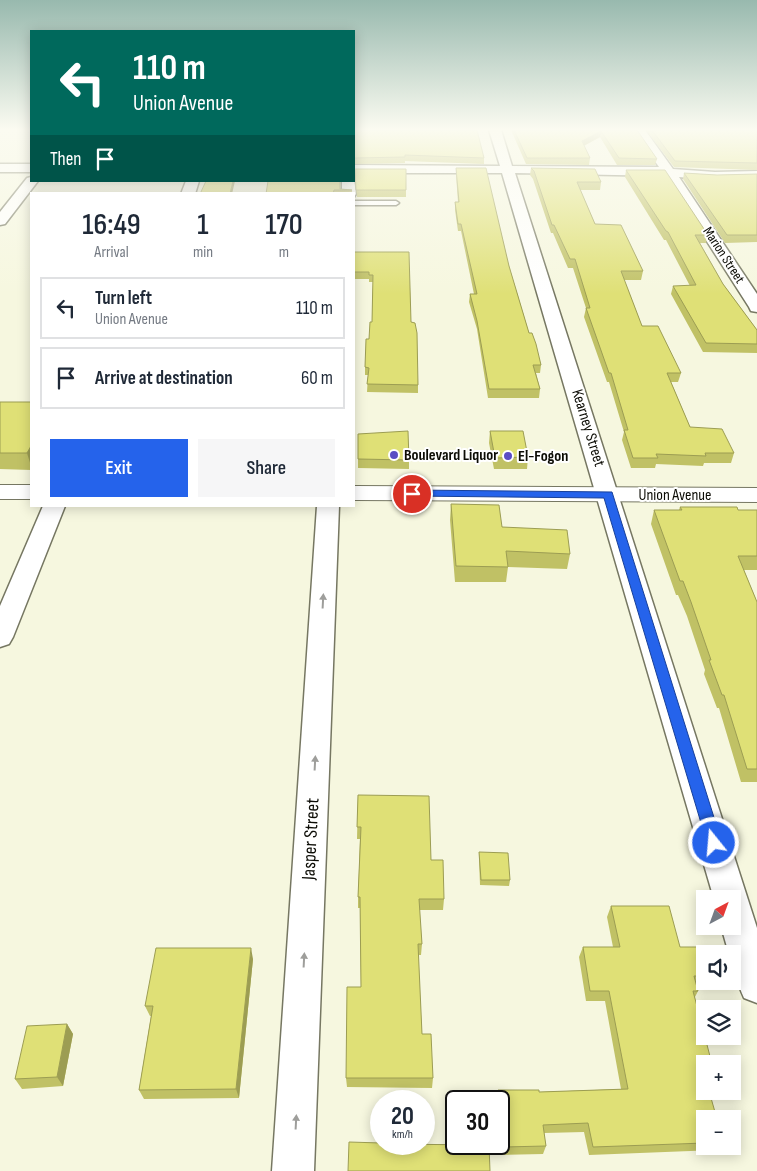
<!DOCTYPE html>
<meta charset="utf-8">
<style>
:root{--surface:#fff;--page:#f6f6f7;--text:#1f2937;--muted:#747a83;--line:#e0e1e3;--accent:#2563eb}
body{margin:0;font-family:"Sofia Sans Condensed",sans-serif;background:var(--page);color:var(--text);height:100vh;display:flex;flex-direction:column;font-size:19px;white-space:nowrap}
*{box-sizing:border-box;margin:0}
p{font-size:16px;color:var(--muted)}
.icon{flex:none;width:28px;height:28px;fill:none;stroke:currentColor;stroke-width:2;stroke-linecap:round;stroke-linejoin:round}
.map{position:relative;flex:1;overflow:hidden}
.details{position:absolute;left:30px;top:192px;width:325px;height:315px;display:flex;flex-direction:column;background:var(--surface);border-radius:0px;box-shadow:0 2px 12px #0003}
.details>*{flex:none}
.guide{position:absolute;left:30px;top:30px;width:325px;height:152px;border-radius:0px;box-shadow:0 2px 12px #0003;background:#00695c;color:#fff;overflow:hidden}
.needle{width:32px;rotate:41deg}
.tools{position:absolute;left:696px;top:890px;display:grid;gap:10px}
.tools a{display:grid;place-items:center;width:45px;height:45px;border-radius:0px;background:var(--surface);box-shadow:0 2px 12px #0003;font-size:25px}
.speed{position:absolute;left:370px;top:1090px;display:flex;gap:10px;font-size:25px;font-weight:700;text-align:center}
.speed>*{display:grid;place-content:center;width:65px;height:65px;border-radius:50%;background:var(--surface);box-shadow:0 2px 12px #0003;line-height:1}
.speed small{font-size:12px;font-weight:400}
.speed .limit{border:2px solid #111;border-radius:8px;background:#fff;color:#111}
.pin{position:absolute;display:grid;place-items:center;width:42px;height:42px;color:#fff;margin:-21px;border:2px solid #fff;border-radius:50%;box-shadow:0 1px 5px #0007}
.me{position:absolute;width:55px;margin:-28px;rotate:343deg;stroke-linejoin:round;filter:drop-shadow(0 0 4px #0008)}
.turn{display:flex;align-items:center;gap:18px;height:105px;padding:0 20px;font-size:22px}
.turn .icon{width:65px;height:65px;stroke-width:2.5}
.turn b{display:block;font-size:35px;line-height:42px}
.then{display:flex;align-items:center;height:48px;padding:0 20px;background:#0003;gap:10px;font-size:19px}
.eta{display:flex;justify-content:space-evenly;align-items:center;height:85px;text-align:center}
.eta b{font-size:30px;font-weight:600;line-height:35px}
.primary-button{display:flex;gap:10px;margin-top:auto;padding:10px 20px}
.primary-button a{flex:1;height:58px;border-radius:0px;background:var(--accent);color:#fff;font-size:20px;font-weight:600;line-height:58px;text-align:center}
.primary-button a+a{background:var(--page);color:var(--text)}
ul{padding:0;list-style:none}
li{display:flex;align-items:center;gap:15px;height:62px;margin:0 10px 8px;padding:0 10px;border:2px solid var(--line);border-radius:0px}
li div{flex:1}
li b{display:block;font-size:19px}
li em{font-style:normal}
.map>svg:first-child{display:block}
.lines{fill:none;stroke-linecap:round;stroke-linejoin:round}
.lane-casing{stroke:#767762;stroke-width:3}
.street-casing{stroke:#767762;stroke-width:3}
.primary-casing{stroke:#767762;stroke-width:2}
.lane{fill:#fff;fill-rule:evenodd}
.street{fill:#fff;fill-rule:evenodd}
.primary{fill:#fff;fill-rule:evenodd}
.wall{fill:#c0c165}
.shaded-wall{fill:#9c9d53}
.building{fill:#dfe076;stroke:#9c9d53}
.oneway{fill:#9e9e9b}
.route{fill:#2563eb;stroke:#184099}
.poi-dot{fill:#5a4cc4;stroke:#fff;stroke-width:2}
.labels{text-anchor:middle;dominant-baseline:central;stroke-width:4;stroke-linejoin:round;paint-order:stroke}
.far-street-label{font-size:14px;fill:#0c0c05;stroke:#fff}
.street-label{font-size:16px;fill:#0c0c05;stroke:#fff}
.poi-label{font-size:16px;font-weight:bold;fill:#0c0c05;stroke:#fff;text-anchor:start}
.near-street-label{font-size:19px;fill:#0c0c05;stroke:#fff}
</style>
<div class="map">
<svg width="757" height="1171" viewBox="0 0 757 1171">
<rect width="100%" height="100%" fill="#f6f7df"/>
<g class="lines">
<defs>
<path id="lane" d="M354,201h42l3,2 -3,2h-42z"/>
<path id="street" d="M489,130h12l11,36 147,1 -26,-37h12l28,39 42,3 42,-1v8l-42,1 -36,-3 78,117v18l-6,-1 -2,-4 -84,-131 -150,-3 242,755v75l-13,-5c-6,-14 -12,-29 -12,-44h-3l-8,-28h11v-27h-18l-212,-726h-148v-8l146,1z
M0,164h31v8h-31z
M31,177v4h7l-33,43 -5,1v-13l27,-34z
M354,178l2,16 -2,3v-3h-12v-13h12z
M186,181h13l-4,13h-14z
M43,506h22l-52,131 -4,7 -9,3v-41z
M317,506h22l-25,665h-42z"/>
<path id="primary" d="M0,485h31v14h-31z
M354,486l403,2v14l-403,-2z"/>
</defs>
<use href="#lane" class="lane-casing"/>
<use href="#street" class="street-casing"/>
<use href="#primary" class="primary-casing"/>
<use href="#lane" class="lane"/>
<use href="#street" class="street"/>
<use href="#primary" class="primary"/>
</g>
<path class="wall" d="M354,130l130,28v6l-79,-3v2l-51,1z
M511,130h126l20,29 -2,6h-38l-17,-28 -16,9 6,12 -1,7 -63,-1z
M646,130h111v40l-83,-3z
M354,167v2h52v28h-49l-2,-20 -1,1z
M456,168l53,98 20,67 12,32 -1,8h-4l4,16 -1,9h-51l-11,-69 -8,-27 1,-8h4l-13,-63h-3l-3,-21v-8h3l-2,-27z
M531,168l70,14 -1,8h-20l15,34 48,47 -2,9h-17l18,46 39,47 -3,9h-7l19,45 44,26 -3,10h-27l-1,3 -47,-2 -1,4h-24l-9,-28 2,-8 -15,-50h-2l-23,-65 2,-9 -13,-40h-5l-15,-35h-2l-18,-54 -3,-4z
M626,170l82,65 -2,8h-6l23,41 34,46v23l-54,-1 -32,-58 2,-8h17l-24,-46h-2l-39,-63z
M684,173l33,2 40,-1v68l-32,1 -42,-64z
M341,189l11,1v4h-86z
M354,252l57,70 7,63v8l-51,-1 1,-17h-3v-8l4,-28 3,-17 1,-40h-4v-3h-15z
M0,402h31v68l-31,-1z
M490,431l38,26 -1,12h-33l-5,-26z
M358,434l51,26v9l-51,-1z
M451,504l51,23 68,27 -3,15 -59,-2 -2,15h-51l-5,-62z
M680,507l58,3h19v60h-13l13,32v180h-16l-22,-74h-2l-13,-34 1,-4 -18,-54 -9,-21h-2l-25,-71 3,-14h25z
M358,795l73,65 13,39 -1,11h-24l3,34 -1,11h-3l4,79 11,44 -1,10 -85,-1 -1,-9 15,-91 -1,-79h-2v-11l2,-58h-3z
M479,852l31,28 -1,6 -29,-1 -1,-27z
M611,906l69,41 25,24v7l-4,8h-5l2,5 -3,6 10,94h8l-3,3 -5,25v27h14l-3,4 -127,5 -5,-23 -40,1 2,13 -3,8 -42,1 -2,-20v-34h-3v-2l2,-9 41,2 82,-3 -16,-88h-19l-7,-44 4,-10h30l-6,-30z
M253,959l-14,139 -95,1 -5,-9 12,-74h-1l-5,-10z
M67,1024l6,10 -10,52 -41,3 -7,-10z"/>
<path class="shaded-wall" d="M601,131l-1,6 -19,10 1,-6z
M233,181h2l-3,13h-2z
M31,446v20l-4,-13z
M251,948l2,11 -14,139 -3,-9z
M67,1024l6,10 -10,52 -6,-9z"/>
<path class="building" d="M354,130h123l7,28 -79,-3v2l-51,1z
M514,130h123l20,29 -38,-1 -18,-27 -19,10 8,17h-63z
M652,130h105v33l-82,-2z
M354,167v2h52v21h-50l-1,-20 -1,1z
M456,168h30l23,98 20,67h3l4,11 5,21h-8l7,24h-51l-12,-68 -7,-27h7l-16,-70h-3l-3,-22h4z
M531,168l64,1 6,13h-24l18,42 26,1 22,46h-22l21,55h16l23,47h-14l23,54 32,2 12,24h-29l1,3 -50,-2 2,4h-25l-9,-28h4l-17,-57h-2l-23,-65h4l-15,-49h-5l-16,-34h-2l-18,-54z
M626,170h39l43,65h-13l28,49 34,46v14l-51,-1 -33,-57 23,-1 -28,-53 -2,-1z
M684,173l33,2 40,-1v61h-30z
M206,181h27l-3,13h-30z
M268,181h72v8l12,1h-18l-1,4h-67z
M354,252h55l2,70 4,1 2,10 1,52 -51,-1 2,-16 -4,-1 1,-28h3l1,-17h2l1,-47h-4v-3h-15z
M0,402h31v44l-4,7h-27z
M408,431l1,29 -51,-1v-25z
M490,431h33l5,26 -33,1z
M451,504l48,1 3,22 65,3 3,24 -64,-3 2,16 -52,-1z
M680,507h57l1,3h19v46h-19l19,46v167h-10l-23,-74h-2l-13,-35h2l-20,-58 -8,-21h-3l-26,-71h28z
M358,795l71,1 2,64h12l1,39h-25l3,45h-4l4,90h9l2,44h-87l1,-91h14l-1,-90h-2l3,-70h-4z
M479,852l29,1 2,27h-29z
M611,906h58l11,41h19l6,24v5h-11l4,15h-5l19,73h-7v27h4l8,28h-12v24l-112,4 -5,-24 -45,2 3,21 -43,1 -5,-57h41v2l89,-3 -19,-98h-19l-7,-44h37z
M156,948h95l-15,141 -97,1 14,-84h-8z
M67,1024l-10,53 -42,2 12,-53z
M349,1142l32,1v1l108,1 1,26h-142z"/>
<defs><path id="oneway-solid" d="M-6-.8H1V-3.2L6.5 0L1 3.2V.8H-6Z" transform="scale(1.25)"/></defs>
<g class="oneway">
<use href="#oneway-solid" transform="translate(323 601) rotate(-87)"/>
<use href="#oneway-solid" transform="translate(315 763) rotate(-87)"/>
<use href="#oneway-solid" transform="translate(304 960) rotate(-87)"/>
<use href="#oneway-solid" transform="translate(296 1122) rotate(-87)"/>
</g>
<linearGradient id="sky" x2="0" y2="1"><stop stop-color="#98b9ae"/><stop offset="0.44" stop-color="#fbfbf1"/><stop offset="1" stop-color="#fbfbf1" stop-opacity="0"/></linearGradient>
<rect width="757" height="294" fill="url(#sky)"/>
<path class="route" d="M412,490l200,2 110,351 -3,5 -5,2 -5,-2 -2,-5 -103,-345 -195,-2 -2,-2z"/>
<g class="poi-dot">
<circle cx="394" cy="455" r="5"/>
<circle cx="508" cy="456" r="5"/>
</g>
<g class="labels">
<g class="far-street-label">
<text transform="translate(724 255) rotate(57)">Marion Street</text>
</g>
<g class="street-label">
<text transform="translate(588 428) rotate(73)">Kearney Street</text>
<text x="675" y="495">Union Avenue</text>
</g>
<g class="poi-label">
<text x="404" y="455">Boulevard Liquor</text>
<text x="518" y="456">El-Fogon</text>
</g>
<g class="near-street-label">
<text transform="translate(311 839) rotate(-87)">Jasper Street</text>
</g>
</g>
</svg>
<div class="tools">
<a><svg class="needle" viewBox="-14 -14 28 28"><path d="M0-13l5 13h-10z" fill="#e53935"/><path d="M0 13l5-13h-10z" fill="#747a83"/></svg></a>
<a><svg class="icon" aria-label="sound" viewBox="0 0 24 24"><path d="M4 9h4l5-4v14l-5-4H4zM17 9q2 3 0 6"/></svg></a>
<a><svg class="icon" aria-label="layers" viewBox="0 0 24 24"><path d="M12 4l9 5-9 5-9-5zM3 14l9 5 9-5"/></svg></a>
<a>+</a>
<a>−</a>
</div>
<div class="speed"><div>20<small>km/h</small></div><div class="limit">30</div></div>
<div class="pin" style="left:412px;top:494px;background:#d93025"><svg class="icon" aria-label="arrive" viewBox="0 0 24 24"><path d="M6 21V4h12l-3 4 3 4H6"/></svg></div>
<svg class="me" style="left:714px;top:843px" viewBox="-20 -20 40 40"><circle r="17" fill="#2563eb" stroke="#fff" stroke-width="3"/><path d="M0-11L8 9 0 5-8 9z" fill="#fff"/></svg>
<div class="guide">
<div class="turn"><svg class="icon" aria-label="left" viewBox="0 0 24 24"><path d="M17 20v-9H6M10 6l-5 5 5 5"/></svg><div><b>110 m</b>Union Avenue</div></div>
<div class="then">Then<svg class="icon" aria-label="arrive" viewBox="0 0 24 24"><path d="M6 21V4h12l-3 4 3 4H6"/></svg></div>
</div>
<section class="details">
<div class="eta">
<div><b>16:49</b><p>Arrival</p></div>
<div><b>1</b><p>min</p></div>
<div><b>170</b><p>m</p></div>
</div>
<ul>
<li><svg class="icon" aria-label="left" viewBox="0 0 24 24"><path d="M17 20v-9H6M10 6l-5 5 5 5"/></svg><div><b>Turn left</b><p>Union Avenue</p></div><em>110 m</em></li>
<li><svg class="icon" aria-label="arrive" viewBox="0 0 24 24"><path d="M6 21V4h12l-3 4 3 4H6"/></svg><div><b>Arrive at destination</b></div><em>60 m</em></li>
</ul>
<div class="primary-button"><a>Exit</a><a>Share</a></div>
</section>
</div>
